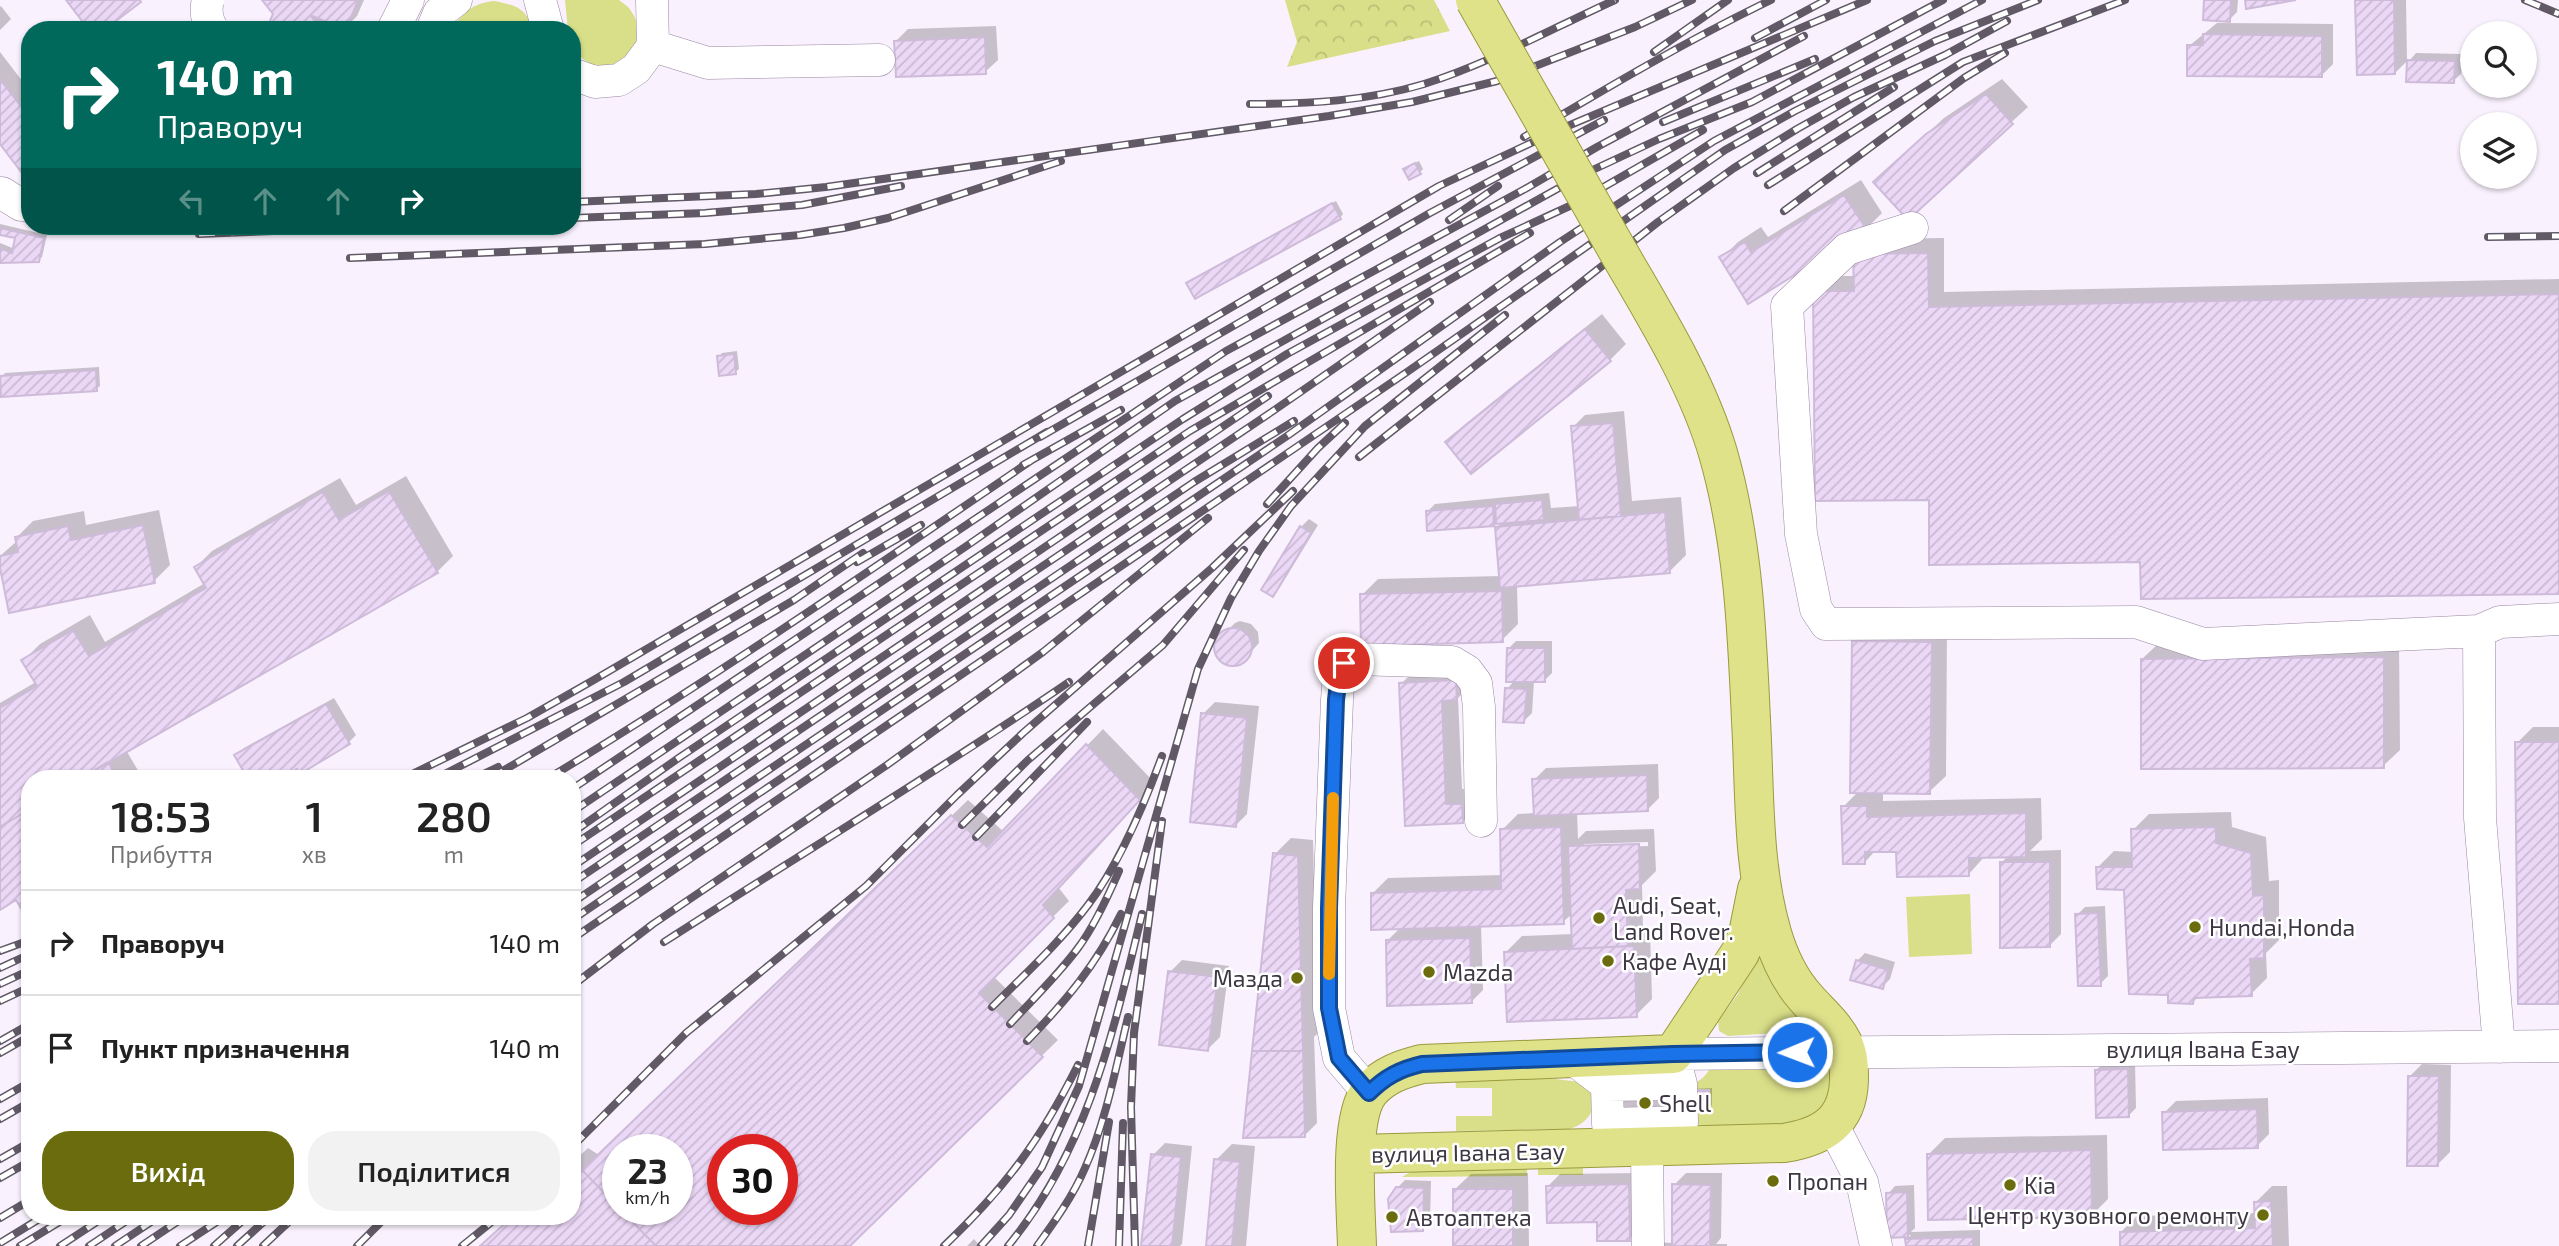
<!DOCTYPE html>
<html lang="uk">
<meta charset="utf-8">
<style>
:root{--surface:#fff;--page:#f2f2f2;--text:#222;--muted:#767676;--line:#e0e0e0;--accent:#6a6c0e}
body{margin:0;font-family:"Exo 2",sans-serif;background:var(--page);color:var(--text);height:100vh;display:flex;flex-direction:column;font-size:26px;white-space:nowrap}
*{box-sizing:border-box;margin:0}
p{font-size:23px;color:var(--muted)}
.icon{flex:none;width:38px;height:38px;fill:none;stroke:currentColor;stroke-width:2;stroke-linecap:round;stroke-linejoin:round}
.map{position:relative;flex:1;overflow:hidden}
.details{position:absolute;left:21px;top:770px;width:560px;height:455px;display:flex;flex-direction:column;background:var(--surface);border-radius:28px;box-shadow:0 2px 5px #0004}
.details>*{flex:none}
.hud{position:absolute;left:21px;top:21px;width:560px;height:214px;border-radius:28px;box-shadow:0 2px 5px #0004;background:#00695c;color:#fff;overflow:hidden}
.controls{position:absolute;left:2460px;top:21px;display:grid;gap:14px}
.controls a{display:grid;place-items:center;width:77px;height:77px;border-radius:50%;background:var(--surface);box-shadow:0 2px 5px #0004;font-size:35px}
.speed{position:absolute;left:602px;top:1134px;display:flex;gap:14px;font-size:35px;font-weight:700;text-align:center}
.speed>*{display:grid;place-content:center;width:91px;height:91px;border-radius:50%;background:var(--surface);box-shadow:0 2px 5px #0004;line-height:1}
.speed small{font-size:18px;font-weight:400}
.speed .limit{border:10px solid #d22;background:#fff;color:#111}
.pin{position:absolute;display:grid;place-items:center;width:60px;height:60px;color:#fff;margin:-30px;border:4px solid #fff;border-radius:50%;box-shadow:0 2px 7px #0007}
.me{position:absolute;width:77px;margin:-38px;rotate:269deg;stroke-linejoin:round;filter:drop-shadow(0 0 5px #0008)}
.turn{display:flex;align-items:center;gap:24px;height:147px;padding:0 21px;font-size:32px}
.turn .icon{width:91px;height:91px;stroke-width:2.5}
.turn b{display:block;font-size:49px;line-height:60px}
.lanes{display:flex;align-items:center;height:66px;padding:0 21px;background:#0003;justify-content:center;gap:35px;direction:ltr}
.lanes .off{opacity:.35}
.eta{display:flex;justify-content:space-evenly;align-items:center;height:119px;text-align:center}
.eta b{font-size:42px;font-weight:600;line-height:49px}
.button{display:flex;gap:14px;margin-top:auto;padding:14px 21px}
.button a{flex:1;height:80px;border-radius:28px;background:var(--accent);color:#fff;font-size:28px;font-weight:600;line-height:80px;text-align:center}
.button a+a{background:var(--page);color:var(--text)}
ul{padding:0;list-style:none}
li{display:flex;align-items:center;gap:21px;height:105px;padding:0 21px;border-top:2px solid var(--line)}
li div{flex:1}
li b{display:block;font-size:26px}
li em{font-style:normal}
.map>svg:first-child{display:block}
.grass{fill:#d9de88}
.forest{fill:url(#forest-crowns)}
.shadow{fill:#0003;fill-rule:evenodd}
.building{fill:url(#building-hatch);stroke:#cebbd9;stroke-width:2;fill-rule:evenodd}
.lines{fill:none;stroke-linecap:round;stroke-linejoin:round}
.minor-casing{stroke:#9987a3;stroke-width:33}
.major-casing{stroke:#9a9a3e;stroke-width:40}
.minor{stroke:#fff;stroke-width:32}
.major{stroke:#e0e28a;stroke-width:38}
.rail-casing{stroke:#615a66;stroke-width:8}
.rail{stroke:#fff;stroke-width:5;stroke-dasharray:16;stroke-linecap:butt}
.minor-bridge-casing{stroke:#9987a3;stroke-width:33;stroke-linecap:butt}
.major-bridge-casing{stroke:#9a9a3e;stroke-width:40;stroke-linecap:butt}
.minor-bridge{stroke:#fff;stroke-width:32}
.major-bridge{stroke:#e0e28a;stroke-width:38}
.route-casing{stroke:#114b97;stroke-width:18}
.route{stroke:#1a73e8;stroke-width:12}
.slow{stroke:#f59e0b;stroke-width:12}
.poi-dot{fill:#6a6c0e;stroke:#fff;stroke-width:2.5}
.labels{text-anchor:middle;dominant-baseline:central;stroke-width:5;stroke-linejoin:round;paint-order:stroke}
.poi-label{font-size:23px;fill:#3e3743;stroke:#fff;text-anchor:start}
.street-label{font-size:23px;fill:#3e3743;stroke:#fff}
</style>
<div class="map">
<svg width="2559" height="1246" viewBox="0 0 2559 1246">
<defs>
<pattern id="forest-crowns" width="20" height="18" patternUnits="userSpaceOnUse" patternTransform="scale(1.75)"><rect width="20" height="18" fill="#d9de88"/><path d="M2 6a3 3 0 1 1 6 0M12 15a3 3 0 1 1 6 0" fill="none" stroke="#bbbf77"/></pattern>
<pattern id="building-hatch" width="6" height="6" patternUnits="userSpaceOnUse" patternTransform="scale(1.75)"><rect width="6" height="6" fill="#ebd7f6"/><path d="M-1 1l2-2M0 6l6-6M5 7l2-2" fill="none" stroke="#cbb9d4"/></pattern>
</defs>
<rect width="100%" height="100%" fill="#f9f1fd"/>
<path class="grass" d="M565,0h54c4,3 10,7 12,11 25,35 -24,76 -52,44 -2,-2 -6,-6 -7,-9 -1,-4 0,-11 0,-16h-4z
M494,1c20,4 33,6 38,29h-82c15,-18 20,-26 44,-29z
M1970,894l2,60 -63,3 -3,-60z
M1760,949l51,82 -83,5 -9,-5 -1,-10 20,-27z
M1714,1062h117l1,28 -6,14 -21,19 -83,5 -35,-5v-11l24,-1 -1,-22h-23v-3c14,-4 20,-11 27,-24z
M1506,1073l74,9c23,16 14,40 -11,47l-113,2v-15h36v-28h-36l-1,-14z
M1538,1164h45v11h-45z
M1527,1165v11l-125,1 10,-6z"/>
<path class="forest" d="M1285,0h149l16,31 -163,36 10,-25z"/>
<path class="shadow" d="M265,0h99l-7,16 -12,12 -11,-5 -3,7h-63l7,-17z
M2206,0h32l-1,12 -8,8z
M2357,0h49l1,61 -12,12z
M1,6l10,13 -11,11v-23z
M2217,23l116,1v40l-12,12 -132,-30z
M996,26l2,34 -13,12 -89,-31 12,-12z
M0,52l30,39 -2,88 -28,-38z
M2416,53l46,1 -1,20 -8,7 -44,-20z
M2525,55h3l-3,21z
M2002,79l26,28 -120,110 -16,-51 52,-48z
M1419,161l4,8 -3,3 -12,-6z
M1861,180l21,33 -16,16 -117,72 -27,-43 16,-16 23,-15 7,10z
M1336,201l7,13 -3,4 -152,65z
M0,224l47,11 -5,22 -4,3 -38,1v-18l15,6 3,-12 -18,-4z
M1944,238v54l615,-13v313l-417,-31 -212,-63 -115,-206 16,-16h24l16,-37z
M1602,314l24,30 -16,16 -163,82 16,-16z
M737,351l2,18 -4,3 -16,-16 3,-3z
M99,367l1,19 -4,3 -94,-12 3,-4z
M1624,411l8,90 49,-4 5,58 -16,16 -153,14 1,39 -16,16 -140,-45 16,-16 123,-3 -5,-48 6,-6 -4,-2 -4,4 -67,-12 8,-8 114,-11 2,15 29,-2 -7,-79 12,-12z
M406,476l47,80 -16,16 -311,178 17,29h-113l-13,119 -17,10v-205l36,-21 -12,-22 16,-16 50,-29 15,27 100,-59 -9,-16 16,-16 128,-73 16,27z
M159,510l11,55 -16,16 -154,-21v-4l17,-15v-4l16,-16 51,-10 2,14z
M1309,519l9,6 -38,62 -8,8 29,-68z
M1240,621l11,3 7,8 1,11 -15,17 -10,4 -10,-3 -7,-9 1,-12 17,-17z
M1870,626l77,1 -1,149 -17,16h-46v9l158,-3 1,41 -12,12 31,-1v84l-12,12 -48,-83 8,-8 -24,1 -16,18 -71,-24h-22l-11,12 -22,-55 16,-16 -5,-149z
M1516,641h36v32l-8,8h-10l-2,32 -8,8 -17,-32 8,-9 -7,-31z
M2399,642l1,108 -17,16 -241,-107 17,-16z
M1417,668l56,15 -15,15 4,91 15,-1 1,17 -16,17 -55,2 -6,-140z
M334,698l22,37 -8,8 -50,24 -62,-12 8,-7z
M1215,702l44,4 -12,108 -12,12 -32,-112z
M2533,727h26v275l-42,-259z
M1103,729l52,54 -97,104 11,14 -76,75 65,64 -211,206h-366l91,-30v-53l16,-15 11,7 369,-355 36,32zM618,1150h59v59h-59zM723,1150h59v59h-59z
M1658,764l1,34 -12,12 -70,2 1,27 8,-8 68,-2 2,42 -14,14 1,46h7l2,68 -16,16 -130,-63 16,-16 51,-2 -1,-20 -9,8 -82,3 2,65 -12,12 -84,-61 14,-14 -29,-33 16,-16 115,-3 -1,-45 16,-16 17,-1 -1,-33 12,-12zM1648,842v4l-64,2v-4z
M216,772l5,7h-16z
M2231,812l1,15 34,10 3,44 10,-1v60l-13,13 1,25 -16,16 -52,2 -6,6 -24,-9 -43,-104 -28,-22 16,-16 19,1v-22l16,-16z
M1291,838l22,2 5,193 -4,4 3,86 -12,12 -30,-281z
M2105,906l3,70 -8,8 -23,-69 8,-8z
M1865,953l30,9 -5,17 -8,8 -25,-26z
M1182,960l47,6 -9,71 -12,12 -38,-77z
M2135,1062l1,46 -7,7 -33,-45 8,-7z
M2422,1064l29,1 -1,87 -12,12 -28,-88z
M1681,1084v29l-68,4v-29z
M1712,1088v17l-3,3 -19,-19z
M2268,1098l1,36 -12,12 -93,-33 12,-12z
M2107,1135l1,64 -16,16 -164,-60 17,-17z
M1165,1143l27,3 -10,98 -2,2h-37l10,-91z
M1232,1144l23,2 -9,100h-38l8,-86z
M1528,1173l1,73h-75v-56l17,-16z
M1640,1173l1,54 -12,12 -81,-53 12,-12z
M1686,1173h36l-1,65 -5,6h11v2h-76l3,-4 19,1 1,-58z
M1405,1180l26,1 -1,41 -7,7 -26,-41z
M1914,1185l1,43 -4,4 69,-2v16h-73v-7l4,-4 -22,1 -1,-42 7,-8z
M2272,1186h15l2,60h-167l-1,-14 16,-16 119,-3v-11z
M974,1239l6,7h-13z"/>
<path class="building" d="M66,0h74l1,2 -37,28h-15z
M262,0h96l-12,30 -36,-15 12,15h-56l7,-16z
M2204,0h27l-1,22 -27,-2z
M2245,0h51l-50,9z
M2355,0h39l1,74 -38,1z
M2203,34l119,2v41l-135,-1v-31h16z
M985,37l1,37 -90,3 -2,-36z
M2407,60l48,1 -1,22 -48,-1z
M0,79l30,39 -2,63 -28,-37z
M1986,94l27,30 -105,96 -35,-38 53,-48z
M1415,163l6,11 -12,6 -6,-11z
M1844,195l23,35 -119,74 -29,-47 26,-15 6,10z
M1332,203l9,16 -146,80 -9,-16z
M0,228l44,10 -5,24 -39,1v-15l12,5 3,-15 -15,-3z
M1928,253l1,54 630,-13v300l-418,5 -1,-37 -211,3v-65l-114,1 -2,-210h41l-1,-37z
M1585,329l26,32 -140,113 -26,-32z
M734,354l2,20 -17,2 -2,-20z
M96,370l1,21 -96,6 -1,-21z
M1613,423l8,93 -42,4 -8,-94z
M389,491l49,82 -358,206h-50v30l-30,18v-119l37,-22 -16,-26 52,-30 16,26 117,-68 -12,-21 129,-75 16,28z
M1542,500l2,20 -48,4 -1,-20z
M1493,506l1,20 -67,5 -1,-20z
M1665,512l5,61 -170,15 -5,-61z
M143,525l12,58 -146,30 -9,-45v-12l18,-4 -3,-15 53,-11 3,14z
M1300,526l11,7 -38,64 -12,-7z
M1502,591l1,51 -142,4 -1,-52z
M1214 647a19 19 0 1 1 38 0a19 19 0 1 1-38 0Z
M1852,641l80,1 -2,152 -80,-1z
M1507,648h38v34h-39z
M2384,657v111l-243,1v-110z
M1456,680l1,20 -15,1 4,103h16l1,19 -58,3 -6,-143z
M1505,688l22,1 -3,34 -21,-1z
M326,704l24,40 -50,30 -3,-5 -16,10h-33l-14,-24z
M1201,713l46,5 -11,109 -46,-5z
M2515,742h44v262h-41z
M1086,744l54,56 -97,105 11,13 -75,75 64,64 -193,189h-194l-36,-37h57v-59h-59v57l-36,-37 369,-355 36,32zM723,1150h59v59h-59z
M108,762l10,17h-38z
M1647,775l1,36 -114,5 -2,-37z
M1841,806h26v11l159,-4v44l-57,1v18l-72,1 -1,-25h-31v12h-22z
M30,809v109l-2,2 -12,-20 -16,10v-83z
M1561,827l3,97 -193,6v-37l130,-4 -1,-60z
M2216,827v16l35,10 2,43 11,-1v63l-14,1 2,37 -58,2 -1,6 -25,-1v-8l-39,-1 -5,-104 -27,-1 -1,-22h36l-1,-38z
M1639,844l1,45 -14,1 2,56 -56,3 -4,-103z
M1273,853l25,3 5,195h-51z
M2000,862h50v85l-50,1z
M2098,913l3,73h-23l-3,-72z
M1470,938l2,65 -85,3 -1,-66z
M1634,946l3,71 -130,5 -3,-70z
M1856,960l32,10 -5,19 -33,-9z
M1168,971l50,6 -10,74 -49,-6z
M1252,1051h51l2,86 -62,1z
M2128,1069l1,48 -33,1 -1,-48z
M2408,1076h31l-1,90h-31z
M1685,1091h24v19h-24z
M2257,1109l1,39 -95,2 -1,-38z
M2091,1150l1,67 -164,3 -1,-66z
M1151,1154l30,3 -9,89h-31z
M1214,1159l26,3 -8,84h-26z
M572,1165l10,5 74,76h-176l33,-30h59z
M1629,1184l1,57h-33v-19l-50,1 -1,-37z
M1672,1184l39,1 -1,61h-38z
M1396,1187l28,1 -1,43 -32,1 -3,-33z
M1453,1189h60v57h-60z
M1907,1192l1,45 -21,1 -1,-45z
M2271,1201l2,45h-153v-14l135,-4 -1,-26z
M1973,1237v9h-67l-1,-7z"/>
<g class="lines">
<defs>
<path id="minor" d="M540,0l8,30
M393,30l15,-30
M432,30l7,-17 17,-13
M653,46l55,17 171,-3
M572,74l23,8 24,-2 17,-11 17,-23 -1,-46
M2,193l19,12h9
M1912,228l-65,21 -60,57 14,228 15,75 10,15 310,-2 67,22 276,-13 1,187 19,229
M2479,631l21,-9 59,-3
M1573,1059l34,26 74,-1 1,38 -74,2 -1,-39 18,-29
M1681,1084l-8,-30 886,-8
M1369,1093l-30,-35 -10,-50v-100l8,-208 2,-25 5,-12 12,-4 96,3 15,9 9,12 3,24 2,114
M1832,1124l30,58 14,64
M1647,1147l1,99"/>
<path id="major" d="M1356,1154l428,-11c38,-6 64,-21 65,-63 0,-13 0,-25 -6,-37 -9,-18 -24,-30 -37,-45 -17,-19 -27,-41 -34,-65 -20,-69 -17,-142 -21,-213
M1357,1246c-1,-36 -9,-128 13,-155 14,-16 32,-22 52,-27l251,-10 67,-101 8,-19 9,-45"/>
</defs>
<use href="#minor" class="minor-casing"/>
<use href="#major" class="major-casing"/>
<use href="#minor" class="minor"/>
<use href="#major" class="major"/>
<defs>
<path id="rail" d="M2525,0l34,14
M1755,38l71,-38
M1654,52l74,-52
M1250,104c59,0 117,-3 174,-20 66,-21 129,-56 191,-84
M1663,122l152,-63
M1524,137c81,-48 162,-96 247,-137
M1757,173l137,-86
M1768,185l195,-123 162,-62
M572,202l184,-8 70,-7 503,-71 83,-14 85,-21 138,-54 57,-27
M1784,211l180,-133 41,-25
M572,218l133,-5 97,-8 99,-19
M1449,220l49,-34
M199,234l202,-8
M2488,237l71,-1
M350,258l355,-14 95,-9 44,-7 44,-10 173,-57
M1040,437l390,-224 174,-93
M1359,457l299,-235 76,-54 63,-39 57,-32 91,-42 62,-34
M1023,465l98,-55
M1267,504l51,-56 27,-25
M857,562l64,-37
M402,779l125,-61 65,-37 847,-495 124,-58 304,-128
M435,779l189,-97 423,-250
M473,779l25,-12
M489,779l305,-179 69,-47
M547,779c166,-100 325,-210 485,-319
M572,789l654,-438 299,-162 72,-42 207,-111
M572,812l396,-267 207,-144 409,-227 75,-35 93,-37 191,-102
M962,825l66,-65 135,-115 81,-95
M572,833l108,-76 400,-269 103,-69 104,-65 213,-116 74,-34 129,-74
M976,837l111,-115
M572,846l618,-415 340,-198
M572,867l696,-471
M572,883l701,-472 157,-109
M572,903l622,-421 100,-61
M572,920l715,-484 273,-194 154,-101 268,-141
M572,939l835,-567 318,-222 70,-39 140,-70 103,-41
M664,942c135,-87 272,-169 405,-260
M0,951l30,-11
M0,968l30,-14
M0,984l30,-14
M572,986l81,-62 234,-159 156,-113 165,-134
M0,1001l30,-14
M992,1007c33,-33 68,-65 96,-102 32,-42 56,-100 74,-149
M1010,1024c23,-25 48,-49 68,-76 15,-20 31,-54 41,-77
M0,1041l30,-17
M1027,1041c39,-40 69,-76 94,-127
M0,1053l30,-17
M0,1099l30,-17
M0,1119l30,-17
M572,1147l114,-114 180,-147 91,-91 66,-62 189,-165 81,-77
M0,1159l30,-17
M0,1178l30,-17
M0,1218l30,-18
M0,1243l44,-27
M20,1246l49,-30
M60,1246l46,-30
M89,1246l45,-30
M115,1246l45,-30
M141,1246l45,-30
M180,1246l46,-30
M214,1246l34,-30
M237,1246l33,-30
M263,1246l32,-30
M357,1246l29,-29
M462,1246l37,-30
M944,1246c61,-58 96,-105 134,-181
M981,1246l28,-31 33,-48 37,-81 119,-417 33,-71 28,-47 32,-45 74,-80 140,-111
M1008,1246c80,-97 105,-213 134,-332
M1037,1246c18,-25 36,-50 48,-78 21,-47 31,-101 43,-151
M1088,1246l21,-124
M1119,1246l4,-123
M1135,1246l-4,-139 3,-74 28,-212"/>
</defs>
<use href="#rail" class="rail-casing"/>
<use href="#rail" class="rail"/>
<defs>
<path id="minor-bridge" d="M208,0c-3,10 -1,22 5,30"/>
<path id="major-bridge" d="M1475,0c48,84 96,169 144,253 37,64 78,129 99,200 25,87 29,177 33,267"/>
</defs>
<use href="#minor-bridge" class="minor-bridge-casing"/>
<use href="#major-bridge" class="major-bridge-casing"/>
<use href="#minor-bridge" class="minor-bridge"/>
<use href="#major-bridge" class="major-bridge"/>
</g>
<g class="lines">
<defs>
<path id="route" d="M1344,663l-5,12 -3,25 -7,208v100l10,50 30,35c16,-16 31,-24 53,-29l251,-10 124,-2"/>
</defs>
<use href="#route" class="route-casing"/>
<use href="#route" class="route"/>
<path class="slow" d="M1329,974l4,-176"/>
</g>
<g class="poi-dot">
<circle cx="1599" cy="918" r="7"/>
<circle cx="2195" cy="927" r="7"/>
<circle cx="1608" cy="961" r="7"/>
<circle cx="1429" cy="972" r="7"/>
<circle cx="1297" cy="978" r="7"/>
<circle cx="1645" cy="1103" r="7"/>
<circle cx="1773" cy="1181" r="7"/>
<circle cx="2010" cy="1185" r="7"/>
<circle cx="2263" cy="1215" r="7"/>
<circle cx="1392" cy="1217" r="7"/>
</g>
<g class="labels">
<g class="poi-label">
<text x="1613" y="905">Audi, Seat,<tspan x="1613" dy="26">Land Rover.</tspan></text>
<text x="2209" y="927">Hundai,Honda</text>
<text x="1622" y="961">Кафе Ауді</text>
<text x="1443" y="972">Mazda</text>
<text x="1283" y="978" text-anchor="end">Мазда</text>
<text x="1659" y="1103">Shell</text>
<text x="1787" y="1181">Пропан</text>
<text x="2024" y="1185">Kia</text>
<text x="2249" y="1215" text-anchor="end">Центр кузовного ремонту</text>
<text x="1406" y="1217">Автоаптека</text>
</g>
<g class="street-label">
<text x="2203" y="1049">вулиця Івана Езау</text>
<text transform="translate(1468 1152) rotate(-1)">вулиця Івана Езау</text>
</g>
</g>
</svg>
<div class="controls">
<a><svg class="icon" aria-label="search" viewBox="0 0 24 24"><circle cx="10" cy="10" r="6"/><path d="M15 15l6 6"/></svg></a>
<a><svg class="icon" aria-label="layers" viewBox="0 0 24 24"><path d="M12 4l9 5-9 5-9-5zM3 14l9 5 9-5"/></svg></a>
</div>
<div class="speed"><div>23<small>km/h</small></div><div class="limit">30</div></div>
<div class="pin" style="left:1344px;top:663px;background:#d93025"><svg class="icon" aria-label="arrive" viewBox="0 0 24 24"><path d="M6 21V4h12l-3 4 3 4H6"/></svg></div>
<svg class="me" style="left:1797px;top:1052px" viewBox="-20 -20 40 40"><circle r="17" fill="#1a73e8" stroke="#fff" stroke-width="3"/><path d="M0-11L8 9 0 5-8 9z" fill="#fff"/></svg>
<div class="hud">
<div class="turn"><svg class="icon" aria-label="right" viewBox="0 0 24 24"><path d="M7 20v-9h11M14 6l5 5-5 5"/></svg><div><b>140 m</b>Праворуч</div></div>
<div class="lanes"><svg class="icon off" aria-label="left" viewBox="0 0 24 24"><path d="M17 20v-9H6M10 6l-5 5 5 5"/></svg><svg class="icon off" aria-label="ahead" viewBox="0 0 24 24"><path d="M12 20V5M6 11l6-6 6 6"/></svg><svg class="icon off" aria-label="ahead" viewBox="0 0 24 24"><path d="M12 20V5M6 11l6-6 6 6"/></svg><svg class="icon" aria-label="right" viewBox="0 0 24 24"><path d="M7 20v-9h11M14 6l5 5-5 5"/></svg></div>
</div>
<section class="details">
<div class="eta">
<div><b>18:53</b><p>Прибуття</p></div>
<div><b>1</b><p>хв</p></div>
<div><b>280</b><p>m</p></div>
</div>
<ul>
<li><svg class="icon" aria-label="right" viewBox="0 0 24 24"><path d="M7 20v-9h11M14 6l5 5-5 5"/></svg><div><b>Праворуч</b></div><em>140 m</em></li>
<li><svg class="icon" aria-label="arrive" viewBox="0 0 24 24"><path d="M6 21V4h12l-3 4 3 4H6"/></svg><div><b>Пункт призначення</b></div><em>140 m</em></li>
</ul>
<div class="button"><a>Вихід</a><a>Поділитися</a></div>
</section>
</div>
